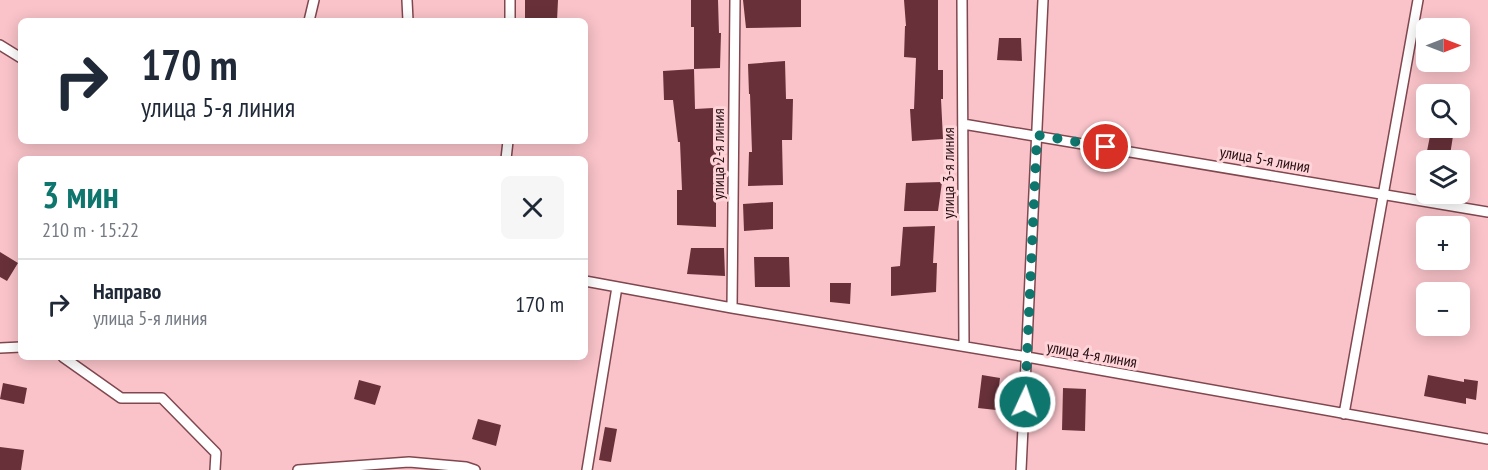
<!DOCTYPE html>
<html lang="ru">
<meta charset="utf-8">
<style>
:root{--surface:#fff;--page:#f6f6f7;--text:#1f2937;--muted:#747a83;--line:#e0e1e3;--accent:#0f766e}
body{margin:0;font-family:"PT Sans Narrow",sans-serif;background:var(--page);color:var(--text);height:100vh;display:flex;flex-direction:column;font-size:22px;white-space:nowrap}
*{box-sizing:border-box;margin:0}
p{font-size:20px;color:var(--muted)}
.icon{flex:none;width:33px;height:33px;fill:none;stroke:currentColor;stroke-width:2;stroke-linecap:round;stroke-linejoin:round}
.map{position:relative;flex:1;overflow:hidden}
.details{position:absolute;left:18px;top:156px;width:570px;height:204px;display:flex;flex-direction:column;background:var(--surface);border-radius:9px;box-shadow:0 3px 15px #0003}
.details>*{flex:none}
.top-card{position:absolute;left:18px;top:18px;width:570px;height:126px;border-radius:9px;box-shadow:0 3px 15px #0003;background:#fff;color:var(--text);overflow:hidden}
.needle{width:39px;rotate:90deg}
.fabs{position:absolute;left:1416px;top:18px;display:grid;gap:12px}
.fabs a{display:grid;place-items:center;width:54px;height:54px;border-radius:9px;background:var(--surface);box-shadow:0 3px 15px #0003;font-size:30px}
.pin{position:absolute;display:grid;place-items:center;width:51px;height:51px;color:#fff;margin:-26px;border:3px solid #fff;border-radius:50%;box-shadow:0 2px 6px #0007}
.me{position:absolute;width:66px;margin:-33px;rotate:3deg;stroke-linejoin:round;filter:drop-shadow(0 0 4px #0008)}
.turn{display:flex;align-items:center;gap:21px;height:126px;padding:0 24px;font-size:27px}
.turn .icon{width:78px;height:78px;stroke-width:2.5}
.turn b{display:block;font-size:42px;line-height:51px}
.round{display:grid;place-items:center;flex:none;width:63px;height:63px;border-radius:9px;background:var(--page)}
.head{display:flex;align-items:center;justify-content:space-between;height:102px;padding:0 24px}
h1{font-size:36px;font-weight:800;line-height:45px;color:var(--accent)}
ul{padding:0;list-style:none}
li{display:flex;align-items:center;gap:18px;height:90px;padding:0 24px;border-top:2px solid var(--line)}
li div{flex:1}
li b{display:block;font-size:22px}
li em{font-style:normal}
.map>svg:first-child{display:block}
.building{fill:#68313a}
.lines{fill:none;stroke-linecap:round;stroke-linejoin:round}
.street-casing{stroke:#80474f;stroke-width:12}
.street{stroke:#fff;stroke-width:9}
.route{stroke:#0f766e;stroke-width:10;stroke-dasharray:0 18}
.labels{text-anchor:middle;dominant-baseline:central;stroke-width:6;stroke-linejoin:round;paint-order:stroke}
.street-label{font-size:16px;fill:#260f13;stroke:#fed4d8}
</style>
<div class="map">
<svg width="1488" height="470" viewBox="0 0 1488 470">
<rect width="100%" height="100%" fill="#f9c3c9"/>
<path class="building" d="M525,0h33l-1,21h-32z
M691,0h27l1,33h2l-1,35 -26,1v-42h-3z
M743,0h58v27l-55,1z
M904,0h34v70h5v29h-2l2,40 -31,2 -2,-32h4l2,-51 -12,-1 1,-31h1z
M999,38h22l1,23 -25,-1z
M785,61l1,38h7l-1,41h-10l1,45 -35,1 1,-34h3l-2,-58h-1l-1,-30z
M694,69l1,40 18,-1v40h7l1,35h-5v44l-39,-2v-35h5l-2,-48h-2l-5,-42h-9l-1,-29z
M1431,131l22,5 -3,19 -23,-4z
M942,182l-4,29h-34l2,-28z
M773,202v27l-29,2 -1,-27z
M935,226l-2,37h4l-1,29 -45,4v-29l9,-1 3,-39z
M691,248h33l1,28 -38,-2z
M0,252l18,11 -11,18 -7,-4z
M754,257h35l1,30h-35z
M830,283h21l-1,21 -20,-2z
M982,375l18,3 -4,32 -18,-2z
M1428,375l36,7v-3l14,2 -2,19 -10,-2v6l-42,-8z
M359,380l22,6 -6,19 -21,-6z
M3,383l24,5 -3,16 -24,-5z
M1063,388l23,1 -1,42 -23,-1z
M478,419l23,6 -5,21 -24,-7z
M605,427l12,2 -6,33 -12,-2z
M0,447l24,3 -3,20h-21z"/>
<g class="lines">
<defs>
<path id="street" d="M407,0l1,21
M510,0v21
M962,0l2,346
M309,21l5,-21
M0,45l21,13
M963,124l525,88
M506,159l2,-18
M585,281l147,27 295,49 461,82
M732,308l3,-308
M0,348l21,-1
M63,357l58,41h41l54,55 -1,17
M1344,414l74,-414
M298,470l111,-8 57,5 9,3
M587,470l30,-183
M1021,470l22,-470"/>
</defs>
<use href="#street" class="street-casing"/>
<use href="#street" class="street"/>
</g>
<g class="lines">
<path class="route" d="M1025,402l12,-267 69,12"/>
</g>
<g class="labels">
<g class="street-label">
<text transform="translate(718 154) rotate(-90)">улица 2-я линия</text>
<text transform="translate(1265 159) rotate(10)">улица 5-я линия</text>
<text transform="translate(948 173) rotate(-90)">улица 3-я линия</text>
<text transform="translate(1092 354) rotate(10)">улица 4-я линия</text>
</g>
</g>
</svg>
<div class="fabs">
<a><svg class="needle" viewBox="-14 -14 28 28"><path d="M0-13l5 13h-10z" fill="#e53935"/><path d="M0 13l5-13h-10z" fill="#747a83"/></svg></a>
<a><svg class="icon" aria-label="search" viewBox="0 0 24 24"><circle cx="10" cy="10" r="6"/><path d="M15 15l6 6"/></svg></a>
<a><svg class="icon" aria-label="layers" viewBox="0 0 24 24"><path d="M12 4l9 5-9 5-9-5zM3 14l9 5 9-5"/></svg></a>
<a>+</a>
<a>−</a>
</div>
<div class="pin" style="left:1106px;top:147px;background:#d93025"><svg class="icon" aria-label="arrive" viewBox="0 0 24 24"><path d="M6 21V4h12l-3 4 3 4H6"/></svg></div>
<svg class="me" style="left:1025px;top:402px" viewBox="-20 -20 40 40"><circle r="17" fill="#0f766e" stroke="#fff" stroke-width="3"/><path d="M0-11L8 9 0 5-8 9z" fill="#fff"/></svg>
<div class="top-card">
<div class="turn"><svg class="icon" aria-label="right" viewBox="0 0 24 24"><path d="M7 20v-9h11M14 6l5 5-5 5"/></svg><div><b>170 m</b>улица 5-я линия</div></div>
</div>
<section class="details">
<div class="head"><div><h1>3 мин</h1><p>210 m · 15:22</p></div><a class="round"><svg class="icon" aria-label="close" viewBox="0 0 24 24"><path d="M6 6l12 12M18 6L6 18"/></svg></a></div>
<ul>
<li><svg class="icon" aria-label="right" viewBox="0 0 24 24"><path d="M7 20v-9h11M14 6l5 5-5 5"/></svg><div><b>Направо</b><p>улица 5-я линия</p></div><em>170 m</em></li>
</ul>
</section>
</div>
